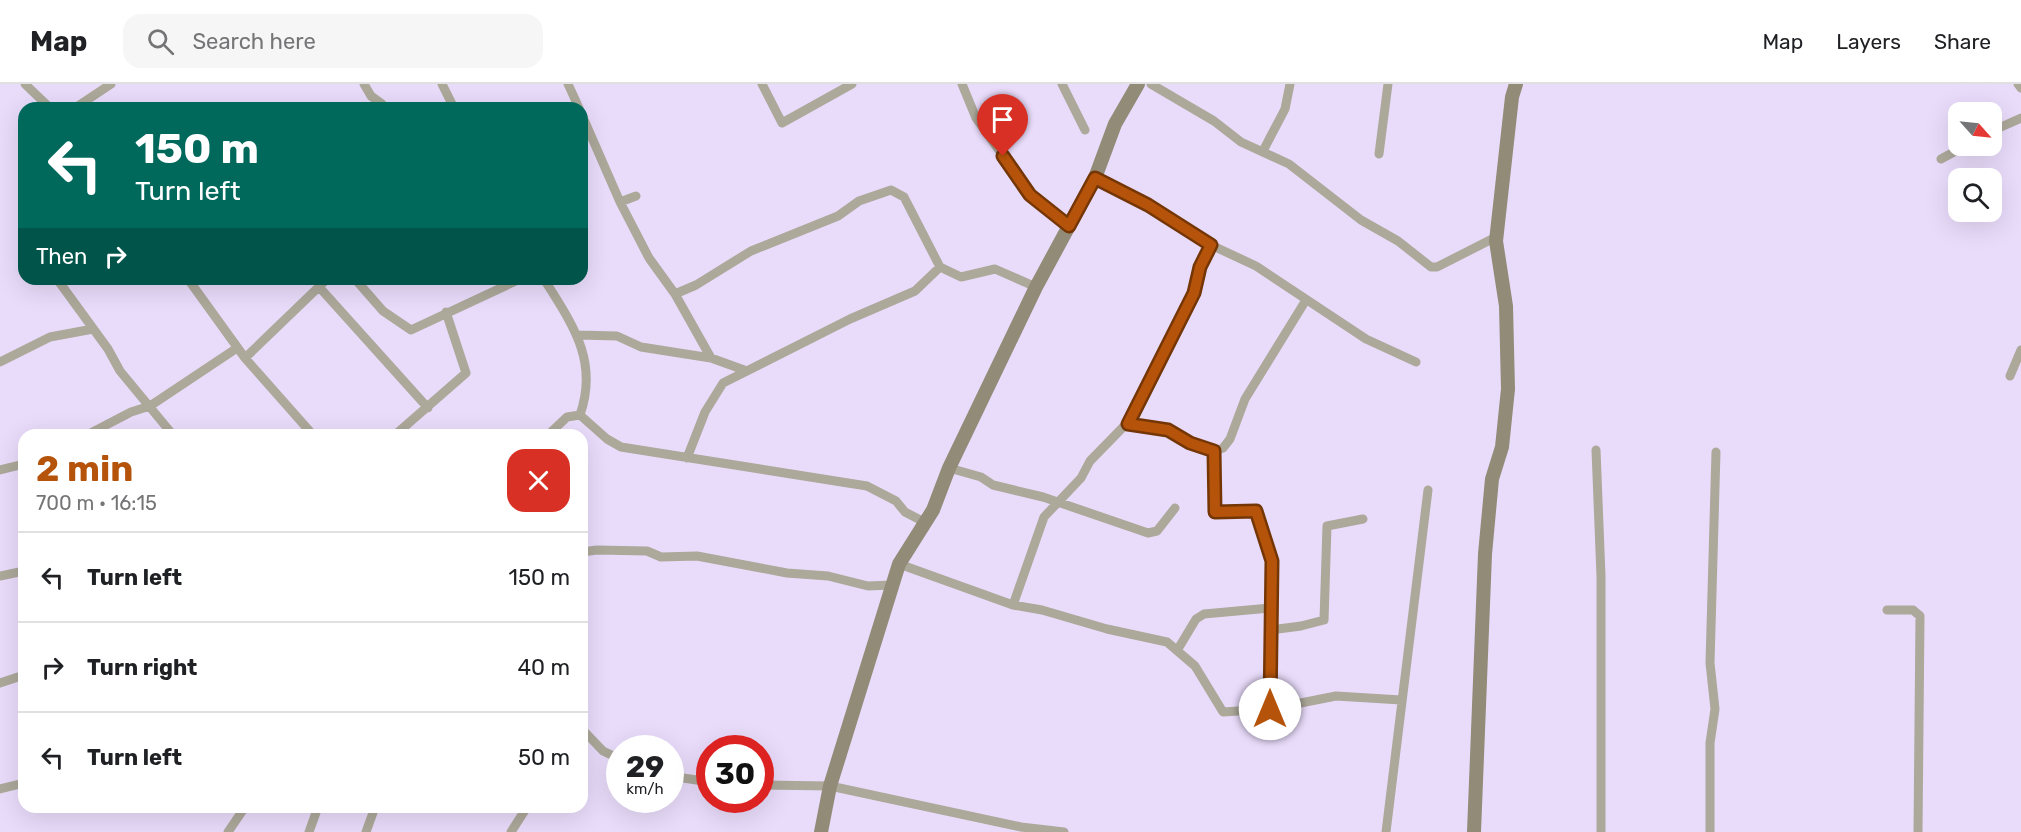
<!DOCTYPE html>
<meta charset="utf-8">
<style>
:root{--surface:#fff;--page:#f6f6f6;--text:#202124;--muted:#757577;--line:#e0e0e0;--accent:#b45309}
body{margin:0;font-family:Rubik,sans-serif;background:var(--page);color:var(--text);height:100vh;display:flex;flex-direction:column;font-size:22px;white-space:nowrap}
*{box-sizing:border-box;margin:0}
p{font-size:20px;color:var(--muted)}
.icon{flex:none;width:33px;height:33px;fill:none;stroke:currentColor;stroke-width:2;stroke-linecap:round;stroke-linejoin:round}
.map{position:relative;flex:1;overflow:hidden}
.sheet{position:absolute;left:18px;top:345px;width:570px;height:384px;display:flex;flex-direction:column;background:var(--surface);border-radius:18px;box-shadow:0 6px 24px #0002}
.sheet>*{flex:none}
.guide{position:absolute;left:18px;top:18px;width:570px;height:183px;border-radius:18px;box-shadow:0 6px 24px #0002;background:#00695c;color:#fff;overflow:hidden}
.needle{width:39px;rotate:117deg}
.controls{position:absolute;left:1948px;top:18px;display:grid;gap:12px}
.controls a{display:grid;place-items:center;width:54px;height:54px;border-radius:12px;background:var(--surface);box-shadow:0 6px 24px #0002;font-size:30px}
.speed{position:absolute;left:606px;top:651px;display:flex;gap:12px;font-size:30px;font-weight:700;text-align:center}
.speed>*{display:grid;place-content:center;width:78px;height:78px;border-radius:50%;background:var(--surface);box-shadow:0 6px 24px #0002;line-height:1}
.speed small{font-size:15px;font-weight:400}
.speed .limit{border:9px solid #d22;background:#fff;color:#111}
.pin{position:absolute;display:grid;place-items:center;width:51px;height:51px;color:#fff;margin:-62px -26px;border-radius:50% 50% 50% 0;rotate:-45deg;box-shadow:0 0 6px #0007}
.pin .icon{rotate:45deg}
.me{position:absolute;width:66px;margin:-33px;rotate:0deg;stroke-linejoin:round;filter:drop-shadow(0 0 4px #0008)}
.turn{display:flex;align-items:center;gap:21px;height:126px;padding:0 18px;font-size:27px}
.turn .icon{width:78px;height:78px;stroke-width:2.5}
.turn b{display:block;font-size:42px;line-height:51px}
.then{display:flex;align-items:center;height:57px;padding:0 18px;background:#0003;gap:12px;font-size:22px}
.round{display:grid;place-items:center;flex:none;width:63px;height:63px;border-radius:18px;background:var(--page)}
.head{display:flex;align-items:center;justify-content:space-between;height:102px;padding:0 18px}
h1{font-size:36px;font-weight:700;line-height:45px;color:var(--accent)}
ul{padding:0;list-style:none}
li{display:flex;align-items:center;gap:18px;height:90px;padding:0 18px;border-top:2px solid var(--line)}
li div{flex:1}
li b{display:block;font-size:22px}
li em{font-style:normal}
header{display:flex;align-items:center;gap:36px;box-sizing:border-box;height:84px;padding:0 30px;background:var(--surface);border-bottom:2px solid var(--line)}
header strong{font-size:28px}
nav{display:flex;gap:33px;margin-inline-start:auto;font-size:21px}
.search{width:420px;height:54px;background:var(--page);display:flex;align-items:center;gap:15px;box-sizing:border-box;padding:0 21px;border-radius:18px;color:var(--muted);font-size:22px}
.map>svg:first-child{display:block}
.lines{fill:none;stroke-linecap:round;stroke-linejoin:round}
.street{stroke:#aca89a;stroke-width:9}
.secondary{stroke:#918b77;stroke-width:14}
.route-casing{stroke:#753606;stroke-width:15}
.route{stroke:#b45309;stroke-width:10}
</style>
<header>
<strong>Map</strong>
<div class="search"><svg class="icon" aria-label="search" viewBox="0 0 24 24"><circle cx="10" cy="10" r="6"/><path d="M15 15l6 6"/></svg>Search here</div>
<nav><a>Map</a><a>Layers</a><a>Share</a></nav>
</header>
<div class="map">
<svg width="2021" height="748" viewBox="0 0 2021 748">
<rect width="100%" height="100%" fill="#e9dcfb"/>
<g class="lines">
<path class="street" d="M25,0l25,24
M364,0l7,12 11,8
M442,0l12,24
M568,0l11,24
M762,0l20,39 70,-39
M962,0l14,34 55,77 38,31
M1062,0l23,46
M1151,0l63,37 27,21 48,22 72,56 37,21 33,26h6l59,-30
M2018,0l3,4
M75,24l36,-24
M582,31l38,87 29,56 26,36 36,64 36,13
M1992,47l29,-13
M1263,67l22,-42 5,-25
M1379,70l9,-70
M1941,75l24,-13
M1095,94l53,27 63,40 45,21 110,73 50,23
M620,118l16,-6
M57,195l51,70 12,22 53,64
M188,195l57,79 68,77
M355,195l28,32 28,19 109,-51
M544,195c28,45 55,81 36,136
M320,204l108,120
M675,210l21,-9 55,-34 87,-35 21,-15 32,-11 13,7 36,70
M578,251l39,1 24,11 70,11
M245,274l82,-79
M0,278l50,-25 43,-8
M2010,292l11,-26
M1128,340l40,7 22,12 24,8 9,-3 7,-9 15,-40 61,-99
M87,351l44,-23 19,-6 87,-58
M395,351l71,-62 -20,-61
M548,351l19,-18 13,-2 27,24 14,8 246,39 29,15 9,11 21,11
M1596,366l5,126v256
M1214,367l1,61 41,-1 16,50 -2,148
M687,374l18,-46 18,-29 127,-64 65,-28 25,-24 21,10 34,-8 41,18
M949,384l32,9 12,8 50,12 105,36 9,-2 18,-23
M0,386l24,-6
M582,468l15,-2 50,1 14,6 36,-1 90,17 41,3 40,10 24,-1
M899,480l114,41 29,5 65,19 60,13 28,24 28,46 47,-3 66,-13 65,4
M0,492l24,-5
M1013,521l31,-88 37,-39 9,-17 43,-44 25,-48 4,-18 32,-58 6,-26 11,-22
M1887,526h26l7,6 -2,216
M1270,546l31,-4 23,-6 3,-94 36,-7
M1178,565l18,-30 8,-5 66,-6
M0,599l24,-8
M582,645l21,22 17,8
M670,692l40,6
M760,701l70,1 191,41 43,5
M0,705l24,-6
M228,748l17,-25
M309,748l9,-25
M366,748l9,-25
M511,748l16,-25
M1386,748l42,-342
M1710,748v-89l5,-34 -5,-46 6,-211"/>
<path class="secondary" d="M821,748l9,-46 69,-222 34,-54 16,-42 87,-181 59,-109 20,-54 23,-40
M1474,748l11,-278 7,-75 10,-32 6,-58 -2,-83 -10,-65 16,-144 4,-13"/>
</g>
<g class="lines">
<defs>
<path id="route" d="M1003,72l27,39 39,31 26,-48 53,27 63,40 -11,22 -6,26 -66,131 40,6 22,13 24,8 1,61 41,-1 16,50 -2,148"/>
</defs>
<use href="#route" class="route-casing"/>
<use href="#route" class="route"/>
</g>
</svg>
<div class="controls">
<a><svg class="needle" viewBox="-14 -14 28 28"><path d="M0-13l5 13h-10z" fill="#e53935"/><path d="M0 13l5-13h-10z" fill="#757577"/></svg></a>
<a><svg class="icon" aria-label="search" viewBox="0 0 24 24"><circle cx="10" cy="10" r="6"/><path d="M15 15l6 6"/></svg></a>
</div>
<div class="speed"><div>29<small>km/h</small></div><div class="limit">30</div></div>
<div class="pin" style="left:1003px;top:72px;background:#d93025"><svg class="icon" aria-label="arrive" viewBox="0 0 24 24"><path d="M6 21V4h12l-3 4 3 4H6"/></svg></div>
<svg class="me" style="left:1270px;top:625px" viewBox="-20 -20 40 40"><circle r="19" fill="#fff"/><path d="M0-13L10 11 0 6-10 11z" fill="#b45309"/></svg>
<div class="guide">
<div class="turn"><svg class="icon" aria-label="left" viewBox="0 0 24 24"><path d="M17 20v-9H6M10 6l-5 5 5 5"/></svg><div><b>150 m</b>Turn left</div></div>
<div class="then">Then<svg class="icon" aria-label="right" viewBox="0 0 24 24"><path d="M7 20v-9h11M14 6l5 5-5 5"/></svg></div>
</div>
<section class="sheet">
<div class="head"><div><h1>2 min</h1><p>700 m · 16:15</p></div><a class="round" style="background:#d93025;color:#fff"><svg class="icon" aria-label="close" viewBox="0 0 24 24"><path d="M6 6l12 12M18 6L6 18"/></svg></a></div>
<ul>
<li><svg class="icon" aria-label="left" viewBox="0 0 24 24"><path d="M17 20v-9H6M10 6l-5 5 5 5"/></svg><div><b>Turn left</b></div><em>150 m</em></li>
<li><svg class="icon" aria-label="right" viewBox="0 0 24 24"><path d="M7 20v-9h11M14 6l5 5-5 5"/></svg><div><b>Turn right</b></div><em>40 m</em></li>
<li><svg class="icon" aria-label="left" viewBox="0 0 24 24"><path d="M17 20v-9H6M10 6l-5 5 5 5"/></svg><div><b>Turn left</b></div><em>50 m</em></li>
</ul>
</section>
</div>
